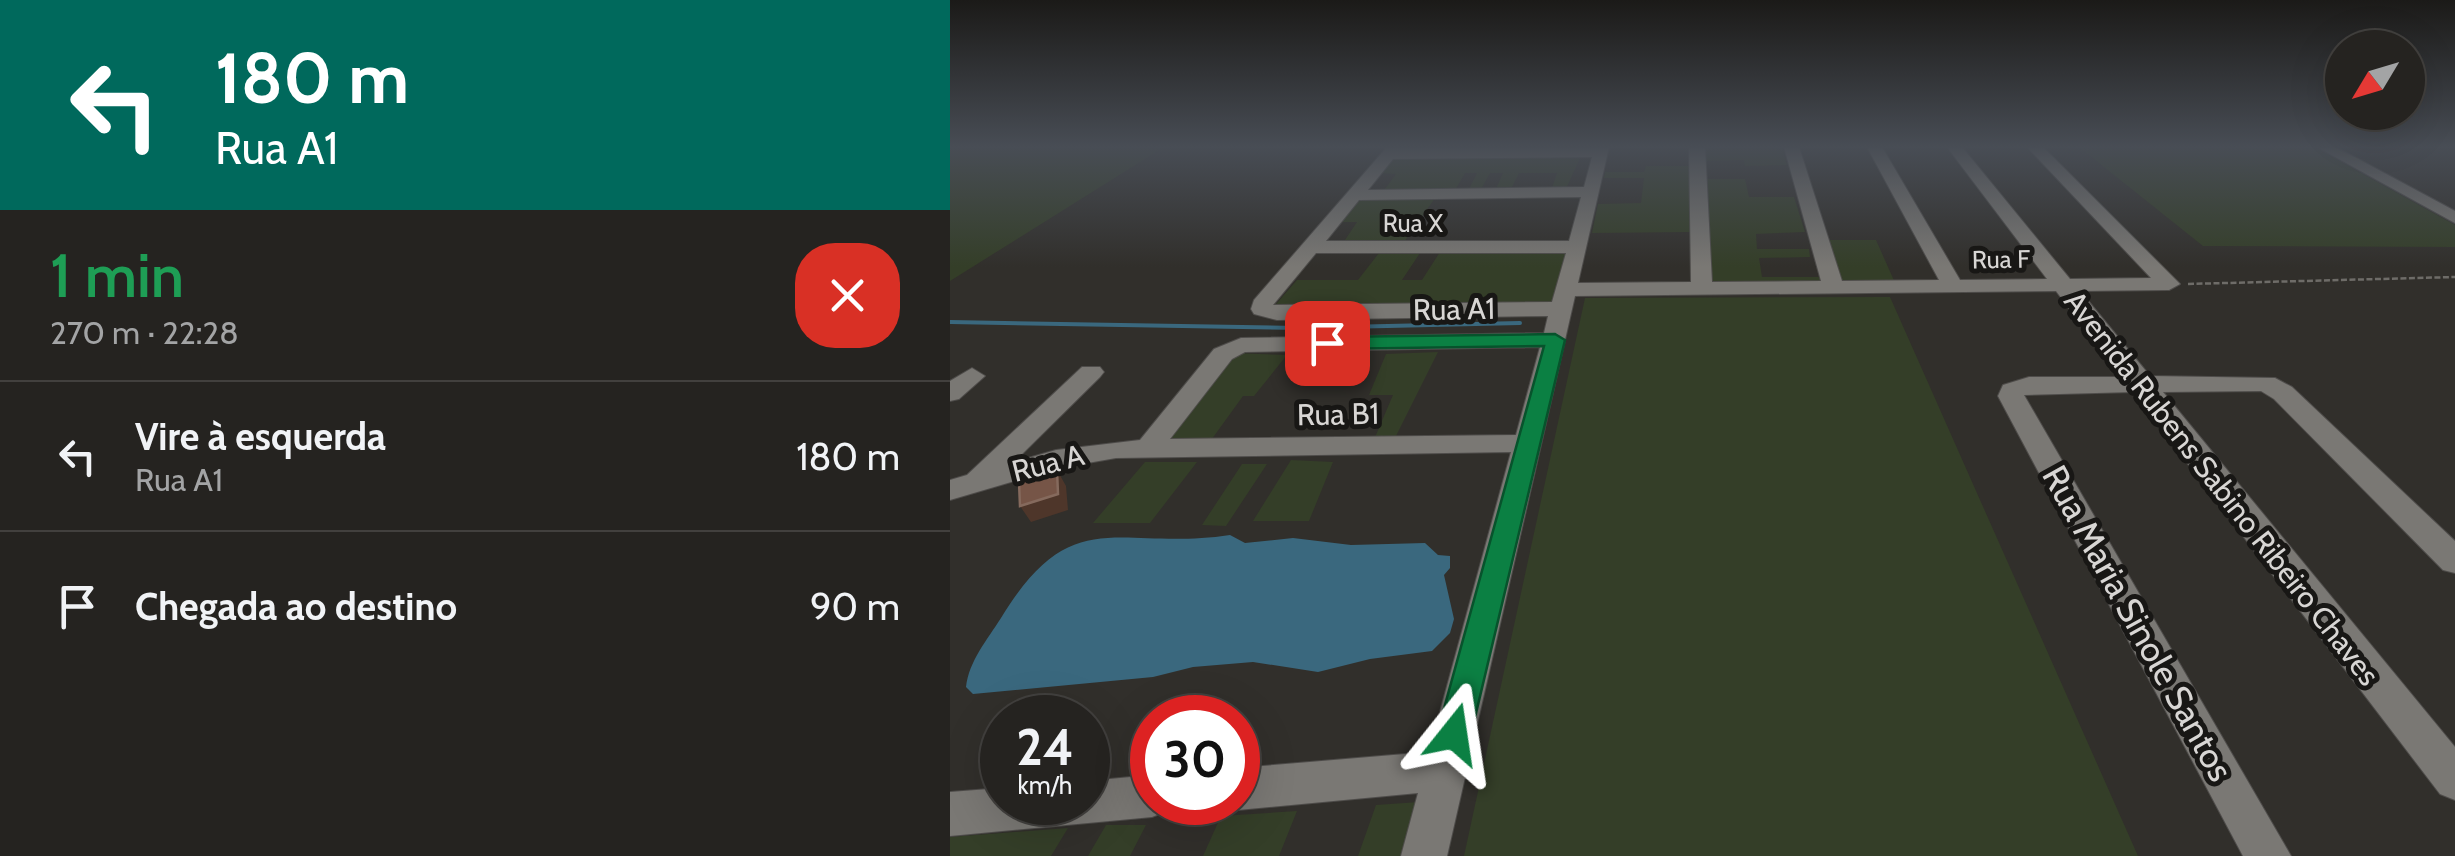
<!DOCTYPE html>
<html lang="pt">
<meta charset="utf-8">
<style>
:root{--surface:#252320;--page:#312f2d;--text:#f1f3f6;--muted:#a3a4a5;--line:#42403e}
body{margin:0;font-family:Cabin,sans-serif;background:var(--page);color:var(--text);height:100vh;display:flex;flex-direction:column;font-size:38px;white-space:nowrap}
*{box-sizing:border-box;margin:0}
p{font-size:32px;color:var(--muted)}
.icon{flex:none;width:55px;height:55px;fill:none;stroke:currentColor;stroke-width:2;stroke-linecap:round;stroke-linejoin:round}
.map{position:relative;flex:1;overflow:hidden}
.sheet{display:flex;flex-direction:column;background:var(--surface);width:950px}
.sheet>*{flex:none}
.banner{background:#00695c;color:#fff;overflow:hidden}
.needle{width:65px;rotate:232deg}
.buttons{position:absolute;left:1375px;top:30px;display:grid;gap:20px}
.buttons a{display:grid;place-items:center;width:100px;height:100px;border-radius:50%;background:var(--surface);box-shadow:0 10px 40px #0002,0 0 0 2px var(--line);font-size:50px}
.speed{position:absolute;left:30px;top:695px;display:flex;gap:20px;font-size:50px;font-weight:700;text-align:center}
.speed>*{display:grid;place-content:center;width:130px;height:130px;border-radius:50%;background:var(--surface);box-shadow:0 10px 40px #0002,0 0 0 2px var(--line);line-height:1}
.speed small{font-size:25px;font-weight:400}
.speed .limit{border:15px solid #d22;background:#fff;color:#111}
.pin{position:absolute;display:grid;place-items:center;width:85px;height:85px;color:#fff;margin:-42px;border-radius:20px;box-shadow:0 5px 15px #0006}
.me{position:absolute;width:110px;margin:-55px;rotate:15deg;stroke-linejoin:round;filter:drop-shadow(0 0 8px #0008)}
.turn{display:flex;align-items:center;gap:35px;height:210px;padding:0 50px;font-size:45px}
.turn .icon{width:130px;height:130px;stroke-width:2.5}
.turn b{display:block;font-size:70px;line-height:85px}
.round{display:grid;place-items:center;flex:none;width:105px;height:105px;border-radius:40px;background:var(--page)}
.headline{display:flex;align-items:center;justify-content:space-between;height:170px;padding:0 50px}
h1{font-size:60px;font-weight:600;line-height:75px;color:#1e9e55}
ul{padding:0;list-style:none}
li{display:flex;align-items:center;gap:30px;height:150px;padding:0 50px;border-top:2px solid var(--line)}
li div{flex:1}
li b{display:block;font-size:38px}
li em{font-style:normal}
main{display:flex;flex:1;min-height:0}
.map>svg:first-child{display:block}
.green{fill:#343e28}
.water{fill:#3a687e}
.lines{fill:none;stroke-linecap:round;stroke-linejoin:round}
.stream{stroke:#3a687e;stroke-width:4}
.minor-casing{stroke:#4e4c4a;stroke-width:2}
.path{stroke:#6e6c68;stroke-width:2.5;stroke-dasharray:6 2.5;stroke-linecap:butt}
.minor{fill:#7a7874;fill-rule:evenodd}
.shaded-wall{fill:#4e362a}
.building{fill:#765547;stroke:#856a5d;stroke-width:2.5}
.route{fill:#0b8043;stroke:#07532c;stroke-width:2.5}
.labels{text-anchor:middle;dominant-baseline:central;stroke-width:10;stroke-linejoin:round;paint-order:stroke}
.far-street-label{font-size:25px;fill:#d8d6d4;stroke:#181715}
.street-label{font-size:30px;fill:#d8d6d4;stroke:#181715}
.near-street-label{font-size:35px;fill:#d8d6d4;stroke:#181715}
</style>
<main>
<section class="sheet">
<div class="banner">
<div class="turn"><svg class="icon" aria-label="left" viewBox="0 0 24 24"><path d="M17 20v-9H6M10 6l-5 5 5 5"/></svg><div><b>180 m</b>Rua A1</div></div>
</div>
<div class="headline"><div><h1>1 min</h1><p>270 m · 22:28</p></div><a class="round" style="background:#d93025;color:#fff"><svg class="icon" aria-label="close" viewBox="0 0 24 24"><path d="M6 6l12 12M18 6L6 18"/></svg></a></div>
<ul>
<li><svg class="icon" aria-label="left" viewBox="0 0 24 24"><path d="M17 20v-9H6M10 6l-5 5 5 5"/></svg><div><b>Vire à esquerda</b><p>Rua A1</p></div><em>180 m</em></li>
<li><svg class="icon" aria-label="arrive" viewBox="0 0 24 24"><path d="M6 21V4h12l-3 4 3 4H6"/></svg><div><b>Chegada ao destino</b></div><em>90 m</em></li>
</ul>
</section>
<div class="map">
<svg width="1505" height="856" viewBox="0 0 1505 856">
<rect width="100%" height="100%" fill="#312f2b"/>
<path class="green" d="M0,147h214l-214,134z
M752,147h80l5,18 -42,1 -1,-6 -41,1z
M1129,147h235l141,78v22l-252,-1z
M442,156h189l-16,35h-14l6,-18h-38l-9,18h-15l8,-18h-13l-10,18h-12l9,-18h-12l-11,19 -72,1 14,-19 -17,-1z
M696,166h44v66l-98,1 6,-29 43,-1 3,-25h-40l1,-6h39z
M753,179h42l4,18h45l11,35 -49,2 1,15h52l1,8 -51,1 3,19h59l3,10h-113z
M485,198l-31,44 -61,1 14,-21h-15l19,-23z
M878,240h48l20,45h-54z
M616,251l-13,56 -283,4 27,-31h61l21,-27h41l-18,27h20l18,-28z
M940,297l248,559h-674l121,-558z
M488,352l-45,90h-20l20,-47h-24l17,-41z
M282,353l55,2 -33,41h-11l-34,47 -45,-1z
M341,460l42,2 -24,59h-56z
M195,462h52l-47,61h-57z
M292,464h25l-41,62 -24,-1z
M469,802l-14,54h-47l18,-51z
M347,811l-18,45h-76l18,-40z
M156,825h40l-16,31h-42z
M118,828l-17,28h-101v-19z"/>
<path class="water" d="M280,535l15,8 48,-5 58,7 74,-2 13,12 12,1v12l-6,7 10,44 -4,14 -18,18 -62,8 -52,13 -65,-10 -60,5 -40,10 -180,17 -7,-7c3,-26 21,-47 35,-69 72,-118 117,-66 229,-83z"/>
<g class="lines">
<path class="stream" d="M0,322l349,6 221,-5"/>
<defs>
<path id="minor" d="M437,147h222l-31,136 113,-1 -2,-135h16l7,135 109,-1 -37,-134h15l43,134 97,-1 -72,-133h15l78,133 87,-1 -100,-132h15l108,132 81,-1 -124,-131h16l137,137 -11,6 -89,1 70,85 125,2 17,9 163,154v32l-12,-3 -169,-171 -13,-8 -98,1 292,355v53l-15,-6 -307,-402 -109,3 267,461h-48l-245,-460 5,-11 26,-8h92l-65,-86 -481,5 -128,560h-46l17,-63 -180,17 -15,-6 15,-2v-34l191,-16 82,-300 -395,6 -57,10 -109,32v-20l17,-5 115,-108h18l4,5 -4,5 -86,85 42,-12 84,-10 74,-91 27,-11 303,-5 4,-17 -271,4 -23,-6 -3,-5 3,-9zM642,157l-8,30 -216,3 25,-31zM631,197l-12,44h-243l33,-41zM366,253h250l-14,49 -279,3zM590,347l-24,88 -346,4 62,-80 13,-7z
M1367,147h19l119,64v12z
M22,368l13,8 -26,23 -9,2v-20z
M202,775v27h19l-4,9 -15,6 -202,19v-44l52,-4v14h86v-21z"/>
</defs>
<use href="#minor" class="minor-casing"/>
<path class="path" d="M1238,284l267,-7"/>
<use href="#minor" class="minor"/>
</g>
<path class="shaded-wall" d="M107,470l9,16 2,24 -37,12 -11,-16z"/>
<path class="building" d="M107,470l1,24 -38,12 -1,-24z"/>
<linearGradient id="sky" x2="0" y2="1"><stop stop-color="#1b1a18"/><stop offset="0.55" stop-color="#484d55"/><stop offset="1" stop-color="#484d55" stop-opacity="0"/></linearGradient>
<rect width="1505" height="267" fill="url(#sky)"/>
<path class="route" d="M605,334l10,6 -94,394 -5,11 -12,5 -12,-5 -5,-11 107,-388 -217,3 -10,-6 10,-6z"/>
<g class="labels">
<g class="far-street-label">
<text x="463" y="223">Rua X</text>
<text transform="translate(1051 259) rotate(-1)">Rua F</text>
</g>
<g class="street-label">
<text transform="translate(504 309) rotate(-1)">Rua A1</text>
<text transform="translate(388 414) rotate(-1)">Rua B1</text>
<text transform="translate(98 463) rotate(-14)">Rua A</text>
<text transform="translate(1272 488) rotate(52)">Avenida Rubens Sabino Ribeiro Chaves</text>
</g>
<g class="near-street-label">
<text transform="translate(1188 623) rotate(61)">Rua Maria Sinole Santos</text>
</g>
</g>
</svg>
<div class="buttons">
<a><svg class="needle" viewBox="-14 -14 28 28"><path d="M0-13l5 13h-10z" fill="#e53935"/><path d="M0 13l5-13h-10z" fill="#a3a4a5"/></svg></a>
</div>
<div class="speed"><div>24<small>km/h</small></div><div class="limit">30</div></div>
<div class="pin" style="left:377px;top:343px;background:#d93025"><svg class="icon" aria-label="arrive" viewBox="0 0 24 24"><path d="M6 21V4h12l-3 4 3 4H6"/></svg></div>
<svg class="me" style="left:504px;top:734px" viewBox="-20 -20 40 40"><path d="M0-17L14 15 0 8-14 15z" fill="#0b8043" stroke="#fff" stroke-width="4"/></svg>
</div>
</main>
